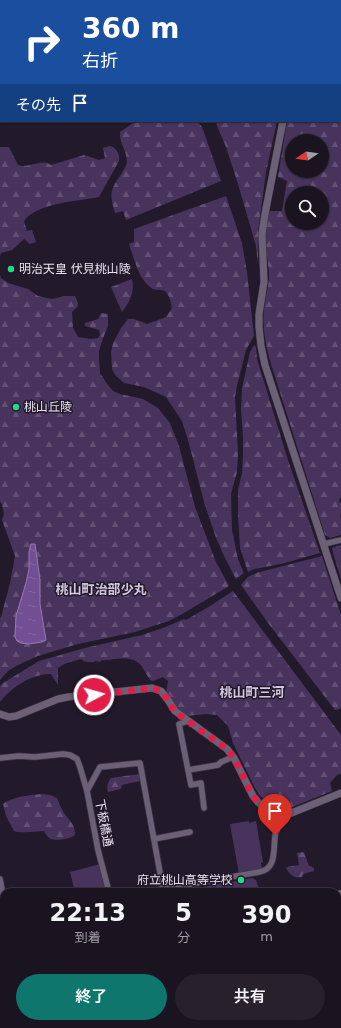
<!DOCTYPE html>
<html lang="ja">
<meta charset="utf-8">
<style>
:root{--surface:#1a1320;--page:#27202d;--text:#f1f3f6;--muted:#9f9ea5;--line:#38323e;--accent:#0f766e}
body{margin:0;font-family:"DejaVu Sans","Noto Sans JP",sans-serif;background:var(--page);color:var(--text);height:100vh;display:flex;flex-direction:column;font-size:15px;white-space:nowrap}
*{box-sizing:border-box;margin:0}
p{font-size:13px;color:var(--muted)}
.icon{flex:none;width:22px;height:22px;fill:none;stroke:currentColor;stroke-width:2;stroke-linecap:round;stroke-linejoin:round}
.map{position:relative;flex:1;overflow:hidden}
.side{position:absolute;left:0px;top:888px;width:341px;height:140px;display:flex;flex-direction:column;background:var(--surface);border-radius:12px 12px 0 0;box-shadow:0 1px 3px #0004,0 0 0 1px var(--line)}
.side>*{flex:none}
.guide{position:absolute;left:0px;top:0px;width:341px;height:122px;box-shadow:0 1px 3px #0004,0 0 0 1px var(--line);background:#1a4fa0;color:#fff;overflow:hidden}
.needle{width:26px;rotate:257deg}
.tools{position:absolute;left:285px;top:134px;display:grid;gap:8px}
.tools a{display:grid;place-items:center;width:44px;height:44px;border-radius:50%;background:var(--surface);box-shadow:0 1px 3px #0004,0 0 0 1px var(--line);font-size:20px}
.pin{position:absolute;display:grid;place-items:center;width:34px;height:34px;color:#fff;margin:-41px -17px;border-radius:50% 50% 50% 0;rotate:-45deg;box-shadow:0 0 4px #0007}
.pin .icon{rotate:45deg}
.me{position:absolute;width:44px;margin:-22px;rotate:84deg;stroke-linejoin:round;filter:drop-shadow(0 0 3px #0008)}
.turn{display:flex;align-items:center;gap:14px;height:84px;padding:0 16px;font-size:18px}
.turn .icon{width:52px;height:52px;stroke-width:2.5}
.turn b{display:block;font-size:28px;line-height:34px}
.then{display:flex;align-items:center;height:38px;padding:0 16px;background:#0003;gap:8px;font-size:15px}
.eta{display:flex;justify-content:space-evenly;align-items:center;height:68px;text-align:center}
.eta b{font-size:24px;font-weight:600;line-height:28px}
.button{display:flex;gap:8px;margin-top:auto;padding:8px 16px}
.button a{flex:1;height:46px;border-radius:24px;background:var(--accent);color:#fff;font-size:16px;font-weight:600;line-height:46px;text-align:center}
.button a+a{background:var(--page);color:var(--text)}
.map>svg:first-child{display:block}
.forest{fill:url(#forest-firs);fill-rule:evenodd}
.garden{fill:#48335d}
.water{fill:url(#water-ripples);stroke:#967baf}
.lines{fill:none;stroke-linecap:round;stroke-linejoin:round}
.minor-casing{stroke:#3c3543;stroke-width:7}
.tertiary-casing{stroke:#3c3543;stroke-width:8}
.minor{stroke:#6b6076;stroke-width:5.5}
.tertiary{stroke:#6b6076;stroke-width:7}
.rail{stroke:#a099a7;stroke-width:1.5;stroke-dasharray:5 5;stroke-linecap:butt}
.route{stroke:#e11d48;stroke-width:7;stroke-dasharray:0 12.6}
.poi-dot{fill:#24d886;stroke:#22192b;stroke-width:1.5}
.labels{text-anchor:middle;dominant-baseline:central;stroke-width:3;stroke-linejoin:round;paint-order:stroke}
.poi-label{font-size:12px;fill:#e9e3ef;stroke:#22192b;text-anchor:start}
.street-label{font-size:12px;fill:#e9e3ef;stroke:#22192b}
.neighbourhood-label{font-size:13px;font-weight:bold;fill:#d2c6df;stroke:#22192b}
</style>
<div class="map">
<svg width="341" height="1028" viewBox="0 0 341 1028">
<defs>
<pattern id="forest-firs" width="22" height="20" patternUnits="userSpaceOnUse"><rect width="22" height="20" fill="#48335d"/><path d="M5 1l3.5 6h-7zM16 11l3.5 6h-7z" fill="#625075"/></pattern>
<pattern id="water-ripples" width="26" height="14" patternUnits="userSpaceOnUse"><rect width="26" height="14" fill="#724e94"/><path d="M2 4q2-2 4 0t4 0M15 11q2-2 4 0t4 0" fill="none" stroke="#8667a3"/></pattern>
</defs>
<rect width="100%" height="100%" fill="#22192b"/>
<path class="forest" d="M0,0h208l1,1h-208v120l-1,2z
M341,86v409l-2,7 2,1v11l-1,2 1,2v17l-11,3 -5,-3 -54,-171c-5,-18 -9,-36 -7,-55 1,-11 5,-22 5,-34 -1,-19 -8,-46 0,-64h13l5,-30 -9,-4 9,-56h53v-34zM292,141h30v30h-30zM292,193h30v30h-30z
M136,121h61l5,6 19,54 -95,39 -3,-9 -8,2c-5,-17 -6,-22 5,-37 3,-5 6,-9 7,-14 0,-8 -4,-14 -6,-21 -1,-3 -1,-6 -1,-9z
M215,121h62l-11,51 -8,60v33l-2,-19 -18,-62 -12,-37z
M110,146c7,2 10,8 9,15l-20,36c-20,4 -63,6 -75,24l3,10 5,-1 4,12 -6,2 -6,-5 -12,11 -11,3 -1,3v-109h9l9,18c11,4 23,-7 33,0l33,-10 15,5 6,-2 -2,-10z
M226,196l16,47 5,29 7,64 -8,14 -9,36 -2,11 3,57 -1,18 -6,22 1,36 6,29 6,14 -8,6 -11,-21 -9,-20 -12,-36 -16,-62 -6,-19 -16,-24 -22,-10 -20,-4 -9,-8 -3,-6 -1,-17 2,-9 8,-15 7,-9h6l13,5 19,-7 6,-9c-1,-5 -3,-17 -10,-18 -5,-1 -8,1 -12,-3 -12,-9 -16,-29 -21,-43l5,-2v-13z
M0,275l1,3 7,5 20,6 10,7 14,3 13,-3h10l3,7v3l-6,6 1,16 5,9 13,2 7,-1 2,-3 -1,-5 -14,-4v-3l13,-4 3,-6 7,1v12l-6,15 -3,10v7l1,15 7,11 6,7 7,3 23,5 15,9 12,15 9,23 16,61 21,55 13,24 -45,27 -15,8 -34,11 -57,12 -40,12 -20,9 -10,6 -8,9v-62l1,-1 9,-34 5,-27 -13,-36 2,-6 -2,-10 -2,-2zM31,544h4l5,36v24l5,36 -29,-24c5,-14 11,-32 13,-46 1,-9 -1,-18 2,-26z
M132,279c3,12 -2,23 -10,33l-11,-25z
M254,345l2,2 1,12 31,101 32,93 -39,11 -27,5 -6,3 -8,-24 -2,-33v-25l4,-17 1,-18v-19l-2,-27 1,-21 8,-36z
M341,545v34l-8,-26 -1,-5z
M322,556l19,59v91l-1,3 -5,1 -67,-87 -27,-38 7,-8 8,-4z
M233,591l108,144v39l-4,1 -7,8 2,8 -42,17h-10l-9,-3 -9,-7 -7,-10 -22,-45 -5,-17 -11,-11 -11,-1 -20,2 -8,-6 -12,-17 2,-12 -5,-4 -10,4 -3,-1c-11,-18 -11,-23 -35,-21 -5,0 -8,2 -13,1l-2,2 -4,-1c-5,2 -11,2 -15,-2l-17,5 -6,4v17l-7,-11c-18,-1 -41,14 -51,28v-16l3,-3 36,-22 46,-13 57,-13 21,-7 21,-9 2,1 24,-14z
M139,774l1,7 -18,4 -1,4 -13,3c-2,-6 0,-10 3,-14z
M41,794l9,1 7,3c2,5 4,10 7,15 6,9 11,10 11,22 -5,4 -18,6 -24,4 -3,-1 -5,-5 -7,-8 -10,0 -20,3 -30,0l-8,-15 -3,-12c8,-7 27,-9 38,-10z
M304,852l5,14 3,1 2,1v3l-11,3 -1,3c-7,2 -12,-2 -16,-9l1,-1 12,-2 -2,-12z"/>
<path class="garden" d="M249,821v2l7,-2 7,41 -2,1 1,5 -3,2 -20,4 -9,-50z
M100,864l7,28h-32l-5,-20z
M252,878l4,2 4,12h-61l-1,-4z"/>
<path class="water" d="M31,544h4l5,36v24l6,36 -4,2 -13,2 -8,-1 -4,-2 -2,-4 1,-21 10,-33 3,-14v-17z"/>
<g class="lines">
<defs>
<path id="minor" d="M240,0l1,1
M340,57h1
M324,544l17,-4
M188,721l-9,3 9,46 30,-5 3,-3 12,-5
M0,758l19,-2 16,1 28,-3 7,1 7,4 3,8 7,24 11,59 11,42
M188,770l3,15 10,-2 3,25
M87,791l13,-24 40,-4 23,126
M154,839l36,-7
M0,879l4,21
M146,892l113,-20c20,-3 13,-27 17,-41 1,-6 4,-10 8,-15
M337,894l4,-1
M0,920l4,-1
M337,953l4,9
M337,969l4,-1
M337,1007l4,-4
M0,1015l4,-1
M46,1024l1,4
M140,1024l1,4
M80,1028l20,-4
M315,1028l5,-4"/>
<path id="tertiary" d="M335,0l1,1
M340,6l1,1
M340,29l1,-1
M283,121l-18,93 -3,20 2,48 -5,32v13l2,19 4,19 76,233
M0,714l9,3 7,-1 42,-17 10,-2 84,-9 9,3 7,9 7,11 52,38 7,9 19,38 5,6 11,10 9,3 6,1 57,-23"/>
</defs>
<use href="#minor" class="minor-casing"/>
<use href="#tertiary" class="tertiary-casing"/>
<use href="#minor" class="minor"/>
<use href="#tertiary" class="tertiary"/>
<path class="rail" d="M216,0l2,1
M340,81l1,1
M337,1016l4,-3
M330,1028l4,-4"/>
</g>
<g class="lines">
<path class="route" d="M94,695l58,-7 9,3 7,9 6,11 53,38 7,9 19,38 5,6 11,10 9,3 6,1 -5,7 -4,12"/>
</g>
<g class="poi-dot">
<circle cx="11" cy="269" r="4"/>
<circle cx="16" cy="407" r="4"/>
<circle cx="241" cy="880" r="4"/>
</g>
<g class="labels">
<g class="poi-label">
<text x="19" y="269">明治天皇 伏見桃山陵</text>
<text x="24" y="407">桃山丘陵</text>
<text x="233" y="880" text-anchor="end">府立桃山高等学校</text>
</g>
<g class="street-label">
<text transform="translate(104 823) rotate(79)">下板橋通</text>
</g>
<g class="neighbourhood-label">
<text x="101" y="589">桃山町治部少丸</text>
<text x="252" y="692">桃山町三河</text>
</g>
</g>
</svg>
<div class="tools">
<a><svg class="needle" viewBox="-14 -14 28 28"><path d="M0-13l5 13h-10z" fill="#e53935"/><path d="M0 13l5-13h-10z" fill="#9f9ea5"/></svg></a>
<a><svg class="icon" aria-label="search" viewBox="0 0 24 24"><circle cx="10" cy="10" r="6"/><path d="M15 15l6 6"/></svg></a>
</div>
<div class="pin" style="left:275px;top:835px;background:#d93025"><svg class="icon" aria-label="arrive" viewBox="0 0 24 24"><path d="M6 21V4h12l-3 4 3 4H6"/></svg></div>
<svg class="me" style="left:94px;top:695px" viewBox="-20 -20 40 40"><circle r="17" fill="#e11d48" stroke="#fff" stroke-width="3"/><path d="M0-11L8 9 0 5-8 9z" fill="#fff"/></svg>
<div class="guide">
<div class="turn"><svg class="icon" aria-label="right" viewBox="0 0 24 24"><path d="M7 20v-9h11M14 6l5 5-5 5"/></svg><div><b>360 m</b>右折</div></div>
<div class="then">その先<svg class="icon" aria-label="arrive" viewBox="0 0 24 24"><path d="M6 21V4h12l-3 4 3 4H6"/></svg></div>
</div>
<section class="side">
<div class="eta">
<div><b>22:13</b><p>到着</p></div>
<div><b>5</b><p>分</p></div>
<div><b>390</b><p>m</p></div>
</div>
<div class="button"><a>終了</a><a>共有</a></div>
</section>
</div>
